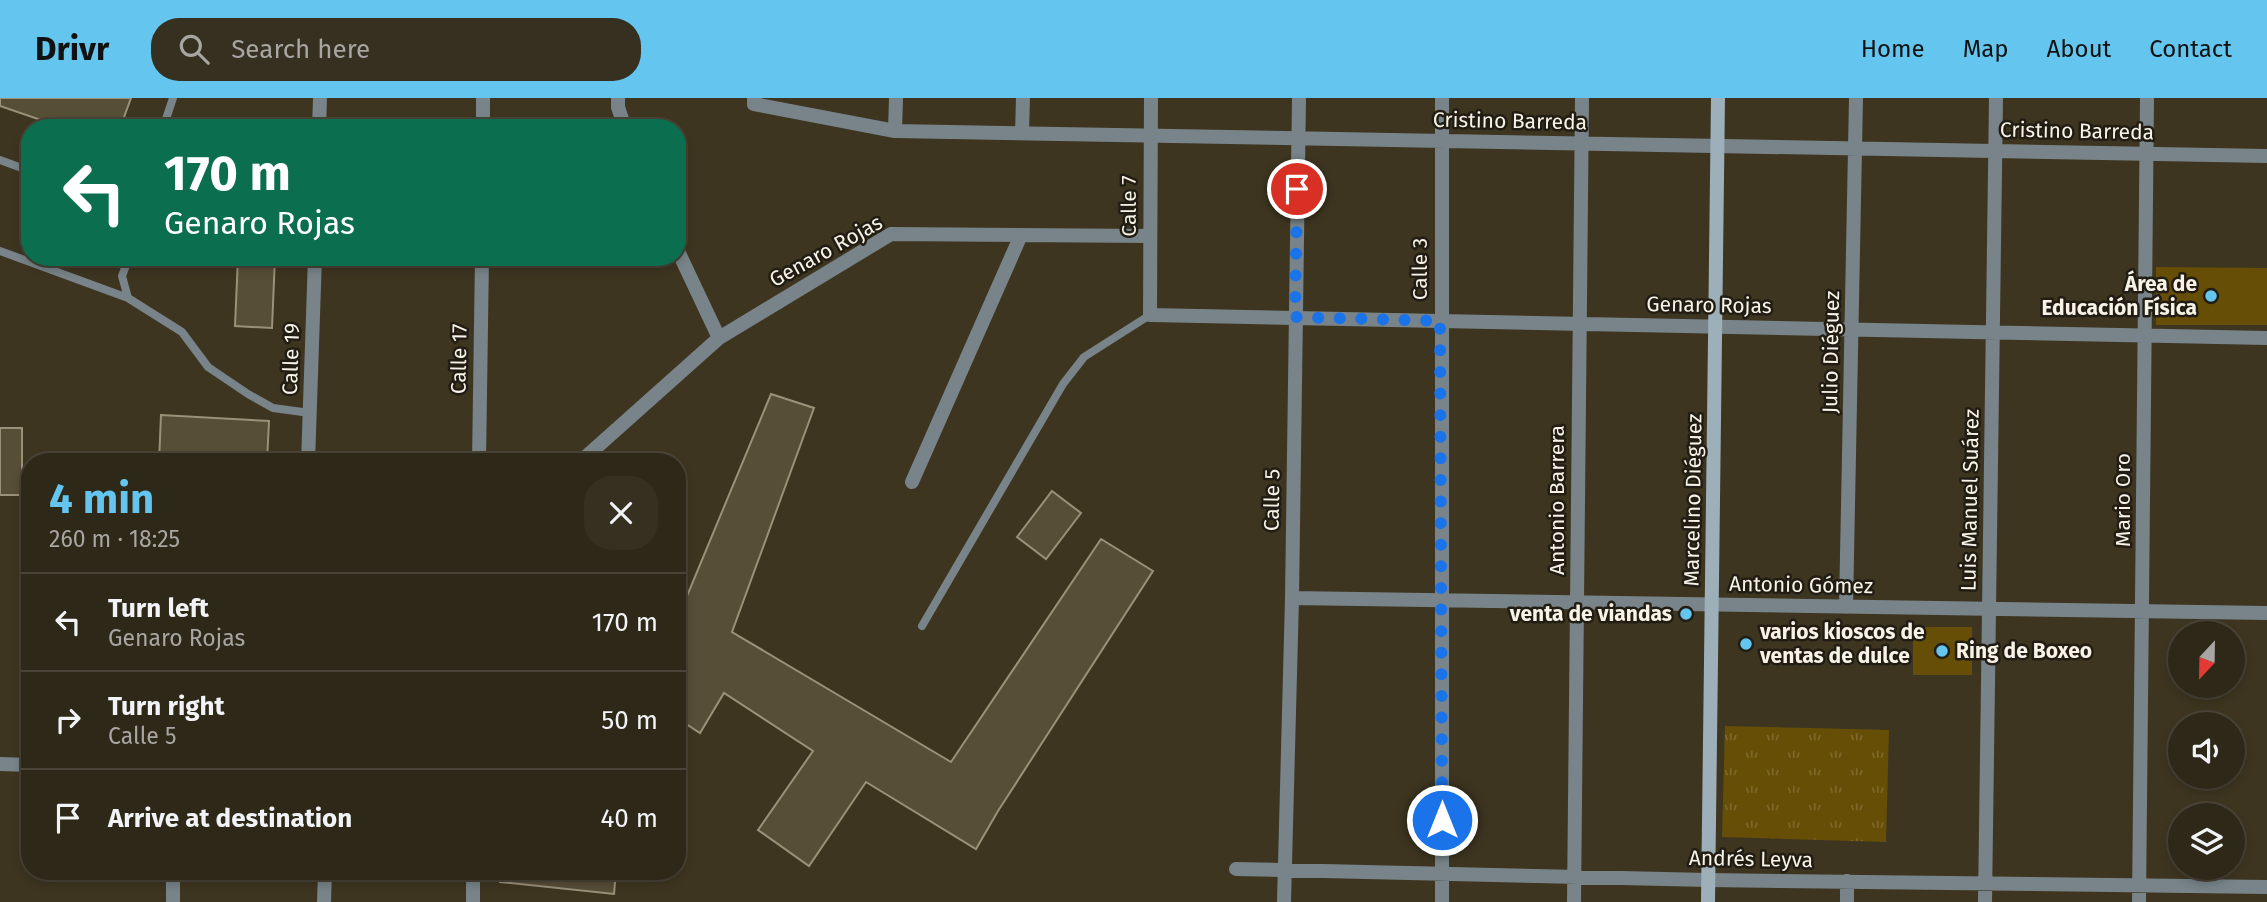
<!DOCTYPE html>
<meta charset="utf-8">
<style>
:root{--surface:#2e2818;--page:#363021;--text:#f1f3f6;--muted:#a7a6a2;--line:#494437;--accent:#64c5ee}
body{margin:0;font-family:"Fira Sans",sans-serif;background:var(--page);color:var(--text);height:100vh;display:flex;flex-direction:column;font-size:26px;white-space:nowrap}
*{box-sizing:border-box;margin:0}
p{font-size:23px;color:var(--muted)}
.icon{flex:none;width:38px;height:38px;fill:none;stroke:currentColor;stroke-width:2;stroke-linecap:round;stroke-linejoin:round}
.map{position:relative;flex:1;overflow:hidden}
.drawer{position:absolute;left:21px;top:355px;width:665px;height:427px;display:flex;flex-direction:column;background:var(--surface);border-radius:28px;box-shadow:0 4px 10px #0003,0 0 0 2px var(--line)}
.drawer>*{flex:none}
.guide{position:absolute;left:21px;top:21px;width:665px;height:147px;border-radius:28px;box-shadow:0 4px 10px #0003,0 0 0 2px var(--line);background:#0b6e4f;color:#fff;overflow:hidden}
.needle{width:46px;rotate:202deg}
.fabs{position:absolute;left:2168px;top:523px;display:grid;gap:14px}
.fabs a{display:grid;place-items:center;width:77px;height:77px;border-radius:50%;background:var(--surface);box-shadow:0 4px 10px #0003,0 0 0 2px var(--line);font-size:35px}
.pin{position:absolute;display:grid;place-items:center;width:60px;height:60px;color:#fff;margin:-30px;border:4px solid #fff;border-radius:50%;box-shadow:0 2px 7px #0007}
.me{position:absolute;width:77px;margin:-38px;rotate:0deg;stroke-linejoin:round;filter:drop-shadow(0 0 5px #0008)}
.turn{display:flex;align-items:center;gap:24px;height:147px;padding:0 28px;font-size:32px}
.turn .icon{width:91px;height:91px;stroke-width:2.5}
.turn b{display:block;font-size:49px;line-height:60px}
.round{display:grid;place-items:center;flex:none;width:74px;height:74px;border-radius:28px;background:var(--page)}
.head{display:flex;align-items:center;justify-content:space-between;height:119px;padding:0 28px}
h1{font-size:42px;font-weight:700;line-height:52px;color:var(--accent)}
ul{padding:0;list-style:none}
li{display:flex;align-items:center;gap:21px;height:98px;padding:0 28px;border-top:2px solid var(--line)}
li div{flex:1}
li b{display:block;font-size:26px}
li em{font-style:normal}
header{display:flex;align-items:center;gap:42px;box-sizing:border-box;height:98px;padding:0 35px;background:var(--accent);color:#111}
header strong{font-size:33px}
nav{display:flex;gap:38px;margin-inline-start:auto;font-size:24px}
.search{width:490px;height:63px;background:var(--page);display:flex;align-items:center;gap:18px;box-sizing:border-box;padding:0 24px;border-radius:28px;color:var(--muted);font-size:26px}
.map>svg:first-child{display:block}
.grass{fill:url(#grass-tufts)}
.pitch{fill:#664e06}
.building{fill:#574e38;stroke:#9b9179;stroke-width:2}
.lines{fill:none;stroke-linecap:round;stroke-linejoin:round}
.lane{stroke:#788489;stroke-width:8}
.street{stroke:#788489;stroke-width:14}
.secondary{stroke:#9dafb8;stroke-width:14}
.route{stroke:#1a73e8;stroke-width:12;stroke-dasharray:0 21.6}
.poi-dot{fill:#64c5ee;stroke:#211d14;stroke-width:2.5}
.labels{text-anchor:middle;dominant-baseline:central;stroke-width:5;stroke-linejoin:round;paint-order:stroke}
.street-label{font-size:21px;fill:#f8f3e6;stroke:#211d14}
.poi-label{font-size:21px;font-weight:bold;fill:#f8f3e6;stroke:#211d14;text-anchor:end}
</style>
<header>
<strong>Drivr</strong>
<div class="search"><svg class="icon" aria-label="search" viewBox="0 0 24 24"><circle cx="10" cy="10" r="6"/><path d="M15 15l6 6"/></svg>Search here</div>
<nav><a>Home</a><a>Map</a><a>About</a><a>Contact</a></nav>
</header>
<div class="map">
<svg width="2267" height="804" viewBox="0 0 2267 804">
<defs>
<pattern id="grass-tufts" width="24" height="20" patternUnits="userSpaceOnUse" patternTransform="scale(1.75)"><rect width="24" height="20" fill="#664e06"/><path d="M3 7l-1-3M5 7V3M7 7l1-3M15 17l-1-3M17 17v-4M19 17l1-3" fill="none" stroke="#7d682a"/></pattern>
</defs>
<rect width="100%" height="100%" fill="#3d3520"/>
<path class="grass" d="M1725,628l164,4 -3,112 -164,-5z"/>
<path class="pitch" d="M2156,169l111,1v57h-111z
M1913,529h59v48h-59z"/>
<path class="building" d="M0,0h131l-11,30h-56l-64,-22z
M238,159h37l-3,71 -37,-2z
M771,296l43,14 -82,224 219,130 150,-223 52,32 -155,240 -22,38 -110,-67 -57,84 -51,-36 55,-79 -89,-58 -24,40 -23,-15v-98z
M161,317l108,6 -2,41h-108z
M0,330h22v67h-22z
M1052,393l29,22 -35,46 -29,-22z
M501,774h115l-2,22 -114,-12z"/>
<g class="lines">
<path class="lane" d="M163,30l10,-30
M0,62l30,11
M0,153l128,47
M129,159l-7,19 6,22 54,34 26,35 40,27 25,14 37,5
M922,528l141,-242 21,-27 66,-42"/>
<path class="street" d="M618,0v9l7,21
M754,0v6l141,27 1372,25
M1151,0l-1,217 1117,23
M1442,0v804
M319,30l1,-30
M483,30v-30
M895,33l1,-33
M1022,35l1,-35
M677,151l42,89
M308,364l7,-205
M479,364l3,-205
M580,364l139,-124 172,-104 259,2
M912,384l109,-247
M1292,500l975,15
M1846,509l10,-509
M0,666l30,1
M1236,771l472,11 559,7
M173,774v30
M324,804l1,-30
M473,804v-30
M1284,804l8,-304 7,-500
M1574,804l8,-804
M1847,804v-21
M1985,804l11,-804
M2139,804l8,-804"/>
<path class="secondary" d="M1708,804l10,-804"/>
</g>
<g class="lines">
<path class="route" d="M1297,91l-2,128 145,4 2,499"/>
</g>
<g class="poi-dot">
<circle cx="2211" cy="198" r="7"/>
<circle cx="1686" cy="516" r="7"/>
<circle cx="1746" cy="546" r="7"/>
<circle cx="1942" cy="553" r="7"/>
</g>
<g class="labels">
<g class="street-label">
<text transform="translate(1510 23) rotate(1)">Cristino Barreda</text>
<text transform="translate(2077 33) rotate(1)">Cristino Barreda</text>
<text transform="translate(1129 108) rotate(-90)">Calle 7</text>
<text transform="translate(826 153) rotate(-29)">Genaro Rojas</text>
<text transform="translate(1420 171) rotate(-90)">Calle 3</text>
<text transform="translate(1709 207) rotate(1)">Genaro Rojas</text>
<text transform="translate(1831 254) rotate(-89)">Julio Diéguez</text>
<text transform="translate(291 261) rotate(-88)">Calle 19</text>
<text transform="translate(459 261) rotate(-89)">Calle 17</text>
<text transform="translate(1272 402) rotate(-89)">Calle 5</text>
<text transform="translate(1557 402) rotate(-90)">Antonio Barrera</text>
<text transform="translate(1693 402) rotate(-89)">Marcelino Diéguez</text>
<text transform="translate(1970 402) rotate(-89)">Luis Manuel Suárez</text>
<text transform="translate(2123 402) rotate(-90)">Mario Oro</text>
<text transform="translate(1801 487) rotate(1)">Antonio Gómez</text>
<text transform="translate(1751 761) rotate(1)">Andrés Leyva</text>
</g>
<g class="poi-label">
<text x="2197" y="186">Área de<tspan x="2197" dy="24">Educación Física</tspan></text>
<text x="1672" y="516">venta de viandas</text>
<text x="1760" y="534" text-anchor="start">varios kioscos de<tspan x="1760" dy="24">ventas de dulce</tspan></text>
<text x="1956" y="553" text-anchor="start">Ring de Boxeo</text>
</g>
</g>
</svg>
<div class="fabs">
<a><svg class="needle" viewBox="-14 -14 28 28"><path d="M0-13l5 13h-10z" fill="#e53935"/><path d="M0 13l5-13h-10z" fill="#a7a6a2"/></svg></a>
<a><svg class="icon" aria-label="sound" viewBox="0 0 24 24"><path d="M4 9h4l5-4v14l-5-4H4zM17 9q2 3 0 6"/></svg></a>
<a><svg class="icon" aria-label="layers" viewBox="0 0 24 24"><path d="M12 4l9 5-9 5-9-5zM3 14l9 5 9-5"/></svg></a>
</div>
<div class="pin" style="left:1297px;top:91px;background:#d93025"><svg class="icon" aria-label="arrive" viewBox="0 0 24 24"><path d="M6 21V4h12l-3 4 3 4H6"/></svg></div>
<svg class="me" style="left:1442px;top:722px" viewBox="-20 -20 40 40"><circle r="17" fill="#1a73e8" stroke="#fff" stroke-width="3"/><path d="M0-11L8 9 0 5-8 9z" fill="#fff"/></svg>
<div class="guide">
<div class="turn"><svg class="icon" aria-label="left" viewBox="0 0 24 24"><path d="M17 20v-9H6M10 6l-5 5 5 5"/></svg><div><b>170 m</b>Genaro Rojas</div></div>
</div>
<section class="drawer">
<div class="head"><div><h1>4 min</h1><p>260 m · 18:25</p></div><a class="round"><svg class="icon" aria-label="close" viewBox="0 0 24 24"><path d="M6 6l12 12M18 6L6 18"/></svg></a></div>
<ul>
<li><svg class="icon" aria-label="left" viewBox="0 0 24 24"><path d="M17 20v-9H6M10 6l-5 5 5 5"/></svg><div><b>Turn left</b><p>Genaro Rojas</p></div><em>170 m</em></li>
<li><svg class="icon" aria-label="right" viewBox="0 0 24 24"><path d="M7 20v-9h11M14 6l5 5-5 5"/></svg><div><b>Turn right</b><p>Calle 5</p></div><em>50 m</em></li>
<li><svg class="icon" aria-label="arrive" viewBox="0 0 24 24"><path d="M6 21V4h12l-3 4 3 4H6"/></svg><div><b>Arrive at destination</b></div><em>40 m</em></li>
</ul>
</section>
</div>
